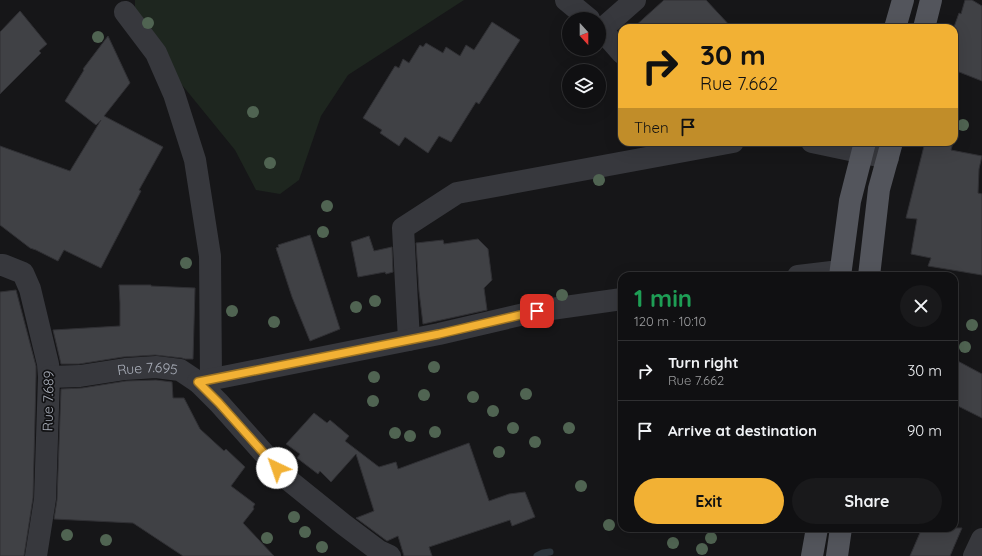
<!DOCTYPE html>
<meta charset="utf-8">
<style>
:root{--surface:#101012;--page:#19191b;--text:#f1f3f6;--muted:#9c9d9f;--line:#303032;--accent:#f2b134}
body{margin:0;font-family:Quicksand,sans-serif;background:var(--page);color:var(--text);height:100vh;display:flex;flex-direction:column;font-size:15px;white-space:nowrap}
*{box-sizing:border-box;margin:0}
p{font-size:13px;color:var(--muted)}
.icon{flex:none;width:22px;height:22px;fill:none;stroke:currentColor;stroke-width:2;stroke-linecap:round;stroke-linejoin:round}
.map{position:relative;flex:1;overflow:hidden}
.sheet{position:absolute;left:618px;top:272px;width:340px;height:260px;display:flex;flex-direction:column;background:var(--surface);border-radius:12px;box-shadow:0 4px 16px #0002,0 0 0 1px var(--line)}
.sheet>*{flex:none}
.banner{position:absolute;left:618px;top:24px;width:340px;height:122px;border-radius:12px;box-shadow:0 4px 16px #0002,0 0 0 1px var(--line);background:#f2b134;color:#111;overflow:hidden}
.needle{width:26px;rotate:159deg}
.buttons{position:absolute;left:562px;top:12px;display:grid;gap:8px}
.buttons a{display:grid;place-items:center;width:44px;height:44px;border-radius:50%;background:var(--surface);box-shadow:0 4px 16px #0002,0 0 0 1px var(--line);font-size:20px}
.pin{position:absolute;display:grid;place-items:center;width:34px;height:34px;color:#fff;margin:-17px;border-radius:8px;box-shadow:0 2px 6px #0006}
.me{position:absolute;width:44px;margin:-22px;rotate:318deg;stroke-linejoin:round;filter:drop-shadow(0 0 3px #0008)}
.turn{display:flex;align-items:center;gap:14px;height:84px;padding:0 16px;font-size:18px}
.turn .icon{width:52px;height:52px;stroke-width:2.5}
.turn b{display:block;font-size:28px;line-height:34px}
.then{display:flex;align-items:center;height:38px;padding:0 16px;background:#0003;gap:8px;font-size:15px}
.round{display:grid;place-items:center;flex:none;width:42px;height:42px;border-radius:21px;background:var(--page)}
.headline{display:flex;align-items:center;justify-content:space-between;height:68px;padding:0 16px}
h1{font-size:24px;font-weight:800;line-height:30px;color:#1e9e55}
.cta{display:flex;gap:8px;margin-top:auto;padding:8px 16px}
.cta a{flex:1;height:46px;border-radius:24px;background:var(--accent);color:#111;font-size:16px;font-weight:800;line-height:46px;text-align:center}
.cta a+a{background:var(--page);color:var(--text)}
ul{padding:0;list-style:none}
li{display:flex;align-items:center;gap:12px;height:60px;padding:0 16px;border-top:1px solid var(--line)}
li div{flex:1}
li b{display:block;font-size:15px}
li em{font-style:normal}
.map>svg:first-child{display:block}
.green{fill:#1e261f}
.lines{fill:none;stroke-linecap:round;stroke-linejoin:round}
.stream{stroke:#2c353c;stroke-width:7}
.building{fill:#404145;stroke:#303034}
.minor{stroke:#37383d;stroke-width:22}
.major{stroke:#53555c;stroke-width:22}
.tree{fill:#506452}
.route-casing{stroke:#9d7322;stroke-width:10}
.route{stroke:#f2b134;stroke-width:7}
.labels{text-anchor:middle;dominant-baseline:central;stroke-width:3.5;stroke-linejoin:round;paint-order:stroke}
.street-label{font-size:14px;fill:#a8adb8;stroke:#111113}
</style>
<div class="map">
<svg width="982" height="556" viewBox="0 0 982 556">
<rect width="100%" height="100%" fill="#161618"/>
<path class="green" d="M135,0h329l-116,75 -27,41 -22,64 -19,14 -24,-4 -21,-40 -79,-97 -21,-39z"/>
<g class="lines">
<path class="stream" d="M537,556l6,-3 7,-1"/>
</g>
<path class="building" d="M664,0h42l26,28h-99z
M965,0h7l10,6v75l-28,-11v-43l5,-14 2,1z
M20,11l27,33 -8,7 2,2 -41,41v-62z
M492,22l28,18 -41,64 -3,-2 -25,40 -12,-6 -11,17 -23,-16 -6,9 -19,-13 2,-3 -19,-12 32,-52 4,2 4,-9 6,4 11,-18 3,2 3,-4 17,10 3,-6 14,9 6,-11 8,5z
M108,36l22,47 -26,33 59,31 -24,43 2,1 -40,77 -37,-18 -6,11 -22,-11 -6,-2 -30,-23v-79l70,25 31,-51 -5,5 -31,-24 19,-31 -1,-1z
M925,142h28l-2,8 31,6 -3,13 -1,24 4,1v81l-54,-9 3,-8 -20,-4 6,-35 -11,-1z
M310,235l30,94 -30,12 -18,-44 -16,-49 3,-1 -1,-2z
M369,236l5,15 18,-4 1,25 -7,2 -1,-2 -27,5 -7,-35z
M478,239l10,10 4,31 -8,8 3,22 -64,14 -4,-33 -3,-48 27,-3 1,4z
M119,285h32v1l44,2 -2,71h-8l-3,-1 -27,-3 -32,2 -44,7h-18l-8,-34 67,-4v-23z
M16,290l20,76v11l-3,121 -9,58h-24v-264z
M954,359l28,15v44l-28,-14z
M156,380l16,2 1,16h11l16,31 24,22 2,-2 19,18 -14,19 24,18 -2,3 1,2 -11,14 31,33h-91l-50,-33 -79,-4 3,-19 4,-111 21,-1 44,-7z
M314,413l13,10 3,-3 19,16 -4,5 34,26 17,-5 2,7 71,-26 20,58 20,-7 16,-2 10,25 -23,9 -2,-6 -81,27 3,9h-28l-6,-20 -11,5 -31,-23 18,-7 -18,-57 -25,28 -11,-11 -2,3 -21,-16 3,-4 -14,-10z
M922,528h40l-12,28h-40z"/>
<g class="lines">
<g class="minor">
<path d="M566,0l23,19"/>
<path d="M125,12l31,41 18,41 21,66 15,96 1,123"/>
<path d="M599,27l23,26"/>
<path d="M602,29l33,-29"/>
<path d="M812,142l76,16"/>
<path d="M0,265h3l20,8 7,16 18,75 1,13 -4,122 -9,57"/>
<path d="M798,276l42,-5"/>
<path d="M409,340l-6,-112 54,-35 276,-51"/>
<path id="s1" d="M49,377l31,-1 45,-7 31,-2 24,3 18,12 21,21 67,75 57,46 36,27 11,5"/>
<path d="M198,382l241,-48 98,-23 85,-12"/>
<path d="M974,556l8,-17"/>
</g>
<path class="major" d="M895,28l8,-28
M924,28l7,-28
M840,276l10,-75 15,-59
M869,276l10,-87 13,-47
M812,556l5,-28
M837,556l4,-28"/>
</g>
<g class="tree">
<circle cx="148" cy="23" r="6"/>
<circle cx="98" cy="37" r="6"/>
<circle cx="253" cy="112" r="6"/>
<circle cx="963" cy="125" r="6"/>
<circle cx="270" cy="163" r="6"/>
<circle cx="599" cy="180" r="6"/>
<circle cx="327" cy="206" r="6"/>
<circle cx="323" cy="232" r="6"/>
<circle cx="186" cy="263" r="6"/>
<circle cx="562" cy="295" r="6"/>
<circle cx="375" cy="301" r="6"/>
<circle cx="356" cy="307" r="6"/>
<circle cx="232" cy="311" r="6"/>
<circle cx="274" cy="322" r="6"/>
<circle cx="972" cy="325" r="6"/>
<circle cx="965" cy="347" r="6"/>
<circle cx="434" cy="367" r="6"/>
<circle cx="374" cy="377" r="6"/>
<circle cx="526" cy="394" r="6"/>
<circle cx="424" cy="395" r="6"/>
<circle cx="473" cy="397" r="6"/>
<circle cx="373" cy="401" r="6"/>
<circle cx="493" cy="411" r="6"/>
<circle cx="513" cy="428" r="6"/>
<circle cx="569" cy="428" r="6"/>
<circle cx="435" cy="432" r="6"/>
<circle cx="395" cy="433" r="6"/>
<circle cx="410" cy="436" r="6"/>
<circle cx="535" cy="442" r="6"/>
<circle cx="499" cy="452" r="6"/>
<circle cx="581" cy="486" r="6"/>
<circle cx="294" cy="517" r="6"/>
<circle cx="609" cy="525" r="6"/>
<circle cx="305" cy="532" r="6"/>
<circle cx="67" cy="535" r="6"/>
<circle cx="267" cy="538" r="6"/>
<circle cx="711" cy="538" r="6"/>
<circle cx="106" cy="540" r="6"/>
<circle cx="673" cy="543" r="6"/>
<circle cx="322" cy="547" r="6"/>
<circle cx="702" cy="549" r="6"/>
</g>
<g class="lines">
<defs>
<path id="route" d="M277,468l-58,-65 -21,-21 241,-48 98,-23"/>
</defs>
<use href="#route" class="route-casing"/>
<use href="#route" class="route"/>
</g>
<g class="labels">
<g class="street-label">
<text stroke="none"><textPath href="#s1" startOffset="99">Rue 7.695</textPath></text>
<text transform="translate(48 401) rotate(-89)">Rue 7.689</text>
</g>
</g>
</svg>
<div class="buttons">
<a><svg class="needle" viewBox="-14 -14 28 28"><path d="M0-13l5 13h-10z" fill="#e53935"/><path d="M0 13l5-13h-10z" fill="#9c9d9f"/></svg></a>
<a><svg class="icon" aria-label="layers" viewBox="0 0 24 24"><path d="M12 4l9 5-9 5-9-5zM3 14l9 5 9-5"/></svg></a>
</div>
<div class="pin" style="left:537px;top:311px;background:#d93025"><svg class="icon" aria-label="arrive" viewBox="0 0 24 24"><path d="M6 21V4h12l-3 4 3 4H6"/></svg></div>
<svg class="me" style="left:277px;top:468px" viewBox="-20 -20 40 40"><circle r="19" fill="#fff"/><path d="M0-13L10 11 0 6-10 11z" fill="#f2b134"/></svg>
<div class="banner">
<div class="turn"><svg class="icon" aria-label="right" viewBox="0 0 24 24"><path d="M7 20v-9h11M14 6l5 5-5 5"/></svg><div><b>30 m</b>Rue 7.662</div></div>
<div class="then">Then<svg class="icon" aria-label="arrive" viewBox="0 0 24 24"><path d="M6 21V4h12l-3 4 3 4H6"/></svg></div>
</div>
<section class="sheet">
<div class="headline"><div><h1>1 min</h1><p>120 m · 10:10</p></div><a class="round"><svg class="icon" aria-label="close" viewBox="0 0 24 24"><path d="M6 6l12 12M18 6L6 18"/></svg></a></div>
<ul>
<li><svg class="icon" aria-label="right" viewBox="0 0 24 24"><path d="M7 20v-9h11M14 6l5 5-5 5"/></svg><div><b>Turn right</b><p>Rue 7.662</p></div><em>30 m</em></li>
<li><svg class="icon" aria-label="arrive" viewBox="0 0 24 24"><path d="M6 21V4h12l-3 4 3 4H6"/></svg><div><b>Arrive at destination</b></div><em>90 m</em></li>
</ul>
<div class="cta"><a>Exit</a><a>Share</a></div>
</section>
</div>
